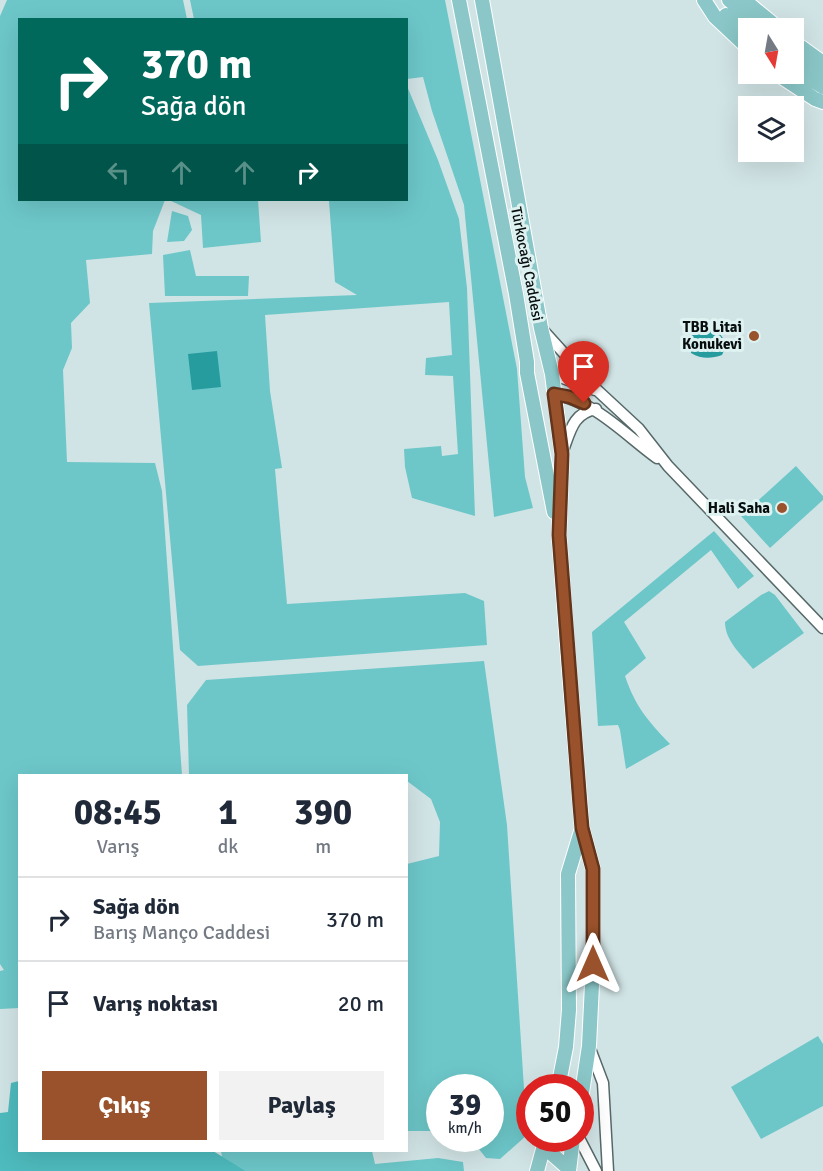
<!DOCTYPE html>
<html lang="tr">
<meta charset="utf-8">
<style>
:root{--surface:#fff;--page:#f2f2f3;--text:#1f2937;--muted:#747a83;--line:#e0e1e3;--accent:#99522b}
body{margin:0;font-family:Signika,sans-serif;background:var(--page);color:var(--text);height:100vh;display:flex;flex-direction:column;font-size:22px;white-space:nowrap}
*{box-sizing:border-box;margin:0}
p{font-size:20px;color:var(--muted)}
.icon{flex:none;width:33px;height:33px;fill:none;stroke:currentColor;stroke-width:2;stroke-linecap:round;stroke-linejoin:round}
.map{position:relative;flex:1;overflow:hidden}
.sheet{position:absolute;left:18px;top:774px;width:390px;height:378px;display:flex;flex-direction:column;background:var(--surface);border-radius:0px;box-shadow:0 6px 24px #0002}
.sheet>*{flex:none}
.banner{position:absolute;left:18px;top:18px;width:390px;height:183px;border-radius:0px;box-shadow:0 6px 24px #0002;background:#00695c;color:#fff;overflow:hidden}
.needle{width:39px;rotate:169deg}
.buttons{position:absolute;left:738px;top:18px;display:grid;gap:12px}
.buttons a{display:grid;place-items:center;width:66px;height:66px;border-radius:0px;background:var(--surface);box-shadow:0 6px 24px #0002;font-size:30px}
.speed{position:absolute;left:426px;top:1074px;display:flex;gap:12px;font-size:30px;font-weight:700;text-align:center}
.speed>*{display:grid;place-content:center;width:78px;height:78px;border-radius:50%;background:var(--surface);box-shadow:0 6px 24px #0002;line-height:1}
.speed small{font-size:15px;font-weight:400}
.speed .limit{border:9px solid #d22;background:#fff;color:#111}
.pin{position:absolute;display:grid;place-items:center;width:51px;height:51px;color:#fff;margin:-62px -26px;border-radius:50% 50% 50% 0;rotate:-45deg;box-shadow:0 0 6px #0007}
.pin .icon{rotate:45deg}
.me{position:absolute;width:66px;margin:-33px;rotate:0deg;stroke-linejoin:round;filter:drop-shadow(0 0 4px #0008)}
.turn{display:flex;align-items:center;gap:21px;height:126px;padding:0 24px;font-size:27px}
.turn .icon{width:78px;height:78px;stroke-width:2.5}
.turn b{display:block;font-size:42px;line-height:51px}
.lanes{display:flex;align-items:center;height:57px;padding:0 24px;background:#0003;justify-content:center;gap:30px;direction:ltr}
.lanes .off{opacity:.35}
.eta{display:flex;justify-content:space-evenly;align-items:center;height:102px;text-align:center}
.eta b{font-size:36px;font-weight:700;line-height:42px}
.action{display:flex;gap:12px;margin-top:auto;padding:12px 24px}
.action a{flex:1;height:69px;border-radius:0px;background:var(--accent);color:#fff;font-size:24px;font-weight:700;line-height:69px;text-align:center}
.action a+a{background:var(--page);color:var(--text)}
ul{padding:0;list-style:none}
li{display:flex;align-items:center;gap:18px;height:84px;padding:0 24px;border-top:2px solid var(--line)}
li div{flex:1}
li b{display:block;font-size:22px}
li em{font-style:normal}
.map>svg:first-child{display:block}
.green{fill:#6dc7c9}
.forest{fill:#4ebbbe}
.water{fill:#269c9f}
.lines{fill:none;stroke-linecap:round;stroke-linejoin:round}
.minor-casing{stroke:#576868;stroke-width:13}
.major-casing{stroke:#fff;stroke-width:16}
.minor{stroke:#fff;stroke-width:10}
.major{stroke:#8bc7c8;stroke-width:14}
.route-casing{stroke:#63351c;stroke-width:15}
.route{stroke:#99522b;stroke-width:10}
.poi-dot{fill:#99522b;stroke:#dff2f2;stroke-width:2}
.labels{text-anchor:middle;dominant-baseline:central;stroke-width:6;stroke-linejoin:round;paint-order:stroke}
.street-label{font-size:15px;fill:#080e0e;stroke:#dff2f2}
.poi-label{font-size:15px;font-weight:bold;fill:#080e0e;stroke:#dff2f2;text-anchor:end}
</style>
<div class="map">
<svg width="823" height="1171" viewBox="0 0 823 1171">
<rect width="100%" height="100%" fill="#d1e4e5"/>
<path class="green" d="M7,0h176l4,19 -167,1v180h145l-12,31 -1,23 -66,6 4,43 -19,20 1,25 -9,22 4,92 88,1 7,28 20,284 -162,1 -1,232 -19,1v-38l4,-1 -4,-6v-948z
M190,0h255l72,369 8,108 8,31 -39,9 -30,-312 -32,-94 -9,-34 -16,2 -1,-59 -212,-1z
M407,86l31,74 21,59 8,69 8,228 -63,-18 -7,-31 -1,-18 37,-3 1,10 16,-2 -5,-78 -28,-1 1,-17 26,-3 -3,-53 -184,13 5,76 12,77 -7,1 12,135 178,-11 19,8 3,44 -289,21 -18,-16 -31,-347 208,-8 -22,-13 -6,-81 77,-1z
M169,200h89l3,42 -58,6 -2,-33z
M172,211l16,5 4,14 -8,11 -17,1z
M190,250l6,26h53l-1,20h-83l-2,-41z
M796,466l27,30v4l-53,48 -29,-32z
M714,531l40,45 -16,13 -27,-39 -87,72 22,36 -21,18c10,30 23,45 45,68l-44,25 -6,-39 -2,-5 -20,1 -6,-94z
M769,591l6,4 29,38 -51,36c-11,-14 -28,-28 -28,-47l36,-27z
M484,661l23,164 20,310 -27,24 -14,-1 -15,-19 19,-1v-50h-50l-1,43h-32v-267l32,-8 1,-34 -9,-23 -24,-18 -1,-5 -217,-1 -2,-70 19,-25z
M818,1036l5,8v62l-62,33 -30,-52z
M221,1151h151l3,13 63,-6 25,4 1,9h-218l-24,-14z"/>
<path class="forest" d="M19,1081l1,69 193,1 33,20h-246v-58l8,-1 3,-29z"/>
<path class="water" d="M705,330l13,1 9,13 -5,11c-11,4 -21,4 -31,-2v-17l2,-3z
M217,351l4,36 -29,3 -4,-36z"/>
<g class="lines">
<defs>
<path id="minor" d="M542,329l56,62 41,38 29,37 155,162
M552,374l43,16
M554,394c42,8 70,40 103,64
M562,453c8,-20 10,-40 34,-44
M589,1046l14,37 5,88
M579,1138l17,33"/>
<path id="major" d="M459,0l57,294 11,68v11l27,139
M482,0l59,328 11,46 10,80 -3,81 8,108 15,185 11,41v95l-4,82 -9,60
M704,0l11,17 33,31
M729,0l33,28
M744,0l34,28
M726,15l22,19
M794,42l29,21
M794,54l13,11 16,8
M794,70l29,17
M777,74l38,25 8,3
M558,1088l8,-41 3,-37 -1,-136 14,-46
M544,1147l25,22
M537,1171l9,-33
M569,1171l4,-33"/>
</defs>
<use href="#minor" class="minor-casing"/>
<use href="#major" class="major-casing"/>
<use href="#minor" class="minor"/>
<use href="#major" class="major"/>
</g>
<g class="lines">
<defs>
<path id="route" d="M584,403l-14,-6 -16,-3 8,60 -3,81 21,270 2,23 11,41v95"/>
</defs>
<use href="#route" class="route-casing"/>
<use href="#route" class="route"/>
</g>
<g class="poi-dot">
<circle cx="754" cy="336" r="6"/>
<circle cx="782" cy="508" r="6"/>
</g>
<g class="labels">
<g class="street-label">
<text transform="translate(527 264) rotate(79)">Türkocağı Caddesi</text>
</g>
<g class="poi-label">
<text x="742" y="327">TBB Litai<tspan x="742" dy="17">Konukevi</tspan></text>
<text x="770" y="508">Hali Saha</text>
</g>
</g>
</svg>
<div class="buttons">
<a><svg class="needle" viewBox="-14 -14 28 28"><path d="M0-13l5 13h-10z" fill="#e53935"/><path d="M0 13l5-13h-10z" fill="#747a83"/></svg></a>
<a><svg class="icon" aria-label="layers" viewBox="0 0 24 24"><path d="M12 4l9 5-9 5-9-5zM3 14l9 5 9-5"/></svg></a>
</div>
<div class="speed"><div>39<small>km/h</small></div><div class="limit">50</div></div>
<div class="pin" style="left:584px;top:403px;background:#d93025"><svg class="icon" aria-label="arrive" viewBox="0 0 24 24"><path d="M6 21V4h12l-3 4 3 4H6"/></svg></div>
<svg class="me" style="left:593px;top:964px" viewBox="-20 -20 40 40"><path d="M0-17L14 15 0 8-14 15z" fill="#99522b" stroke="#fff" stroke-width="4"/></svg>
<div class="banner">
<div class="turn"><svg class="icon" aria-label="right" viewBox="0 0 24 24"><path d="M7 20v-9h11M14 6l5 5-5 5"/></svg><div><b>370 m</b>Sağa dön</div></div>
<div class="lanes"><svg class="icon off" aria-label="left" viewBox="0 0 24 24"><path d="M17 20v-9H6M10 6l-5 5 5 5"/></svg><svg class="icon off" aria-label="ahead" viewBox="0 0 24 24"><path d="M12 20V5M6 11l6-6 6 6"/></svg><svg class="icon off" aria-label="ahead" viewBox="0 0 24 24"><path d="M12 20V5M6 11l6-6 6 6"/></svg><svg class="icon" aria-label="right" viewBox="0 0 24 24"><path d="M7 20v-9h11M14 6l5 5-5 5"/></svg></div>
</div>
<section class="sheet">
<div class="eta">
<div><b>08:45</b><p>Varış</p></div>
<div><b>1</b><p>dk</p></div>
<div><b>390</b><p>m</p></div>
</div>
<ul>
<li><svg class="icon" aria-label="right" viewBox="0 0 24 24"><path d="M7 20v-9h11M14 6l5 5-5 5"/></svg><div><b>Sağa dön</b><p>Barış Manço Caddesi</p></div><em>370 m</em></li>
<li><svg class="icon" aria-label="arrive" viewBox="0 0 24 24"><path d="M6 21V4h12l-3 4 3 4H6"/></svg><div><b>Varış noktası</b></div><em>20 m</em></li>
</ul>
<div class="action"><a>Çıkış</a><a>Paylaş</a></div>
</section>
</div>
